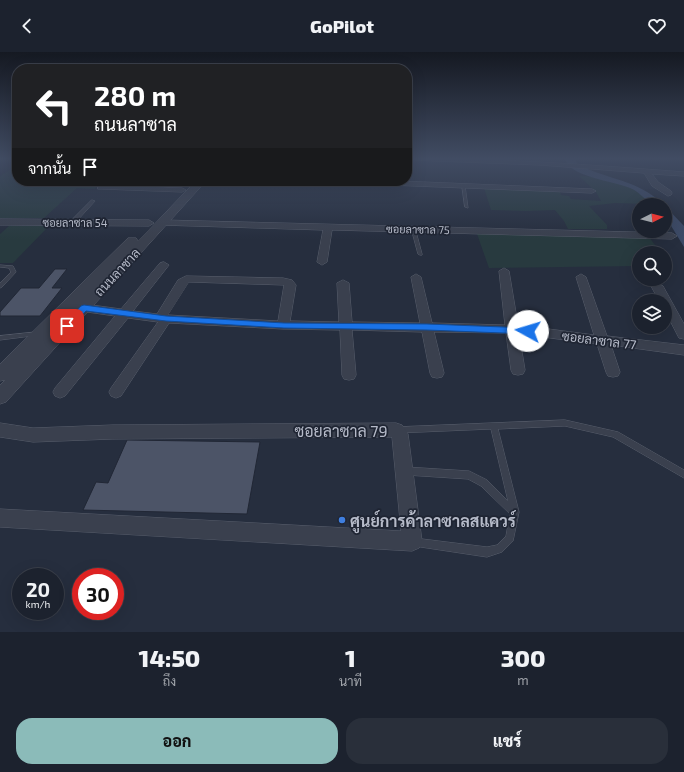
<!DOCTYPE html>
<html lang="th">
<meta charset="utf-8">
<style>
:root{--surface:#1c222e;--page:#292f3a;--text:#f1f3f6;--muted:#a0a4aa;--line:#3a3f4a;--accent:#8bbbb9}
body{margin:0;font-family:"Exo 2",Sarabun,sans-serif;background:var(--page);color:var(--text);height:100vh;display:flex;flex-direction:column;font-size:15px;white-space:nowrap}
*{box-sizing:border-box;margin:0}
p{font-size:13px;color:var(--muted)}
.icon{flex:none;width:22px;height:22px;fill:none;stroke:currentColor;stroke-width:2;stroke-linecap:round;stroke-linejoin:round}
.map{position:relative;height:580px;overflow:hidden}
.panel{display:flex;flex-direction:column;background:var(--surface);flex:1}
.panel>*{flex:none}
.banner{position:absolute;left:12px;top:12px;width:400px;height:122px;border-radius:16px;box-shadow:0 4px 16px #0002,0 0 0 1px var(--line);background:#202124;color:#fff;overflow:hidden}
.needle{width:26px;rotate:84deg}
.buttons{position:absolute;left:632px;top:146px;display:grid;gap:8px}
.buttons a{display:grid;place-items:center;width:40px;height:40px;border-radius:50%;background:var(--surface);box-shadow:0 4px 16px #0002,0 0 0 1px var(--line);font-size:20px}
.speed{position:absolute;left:12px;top:516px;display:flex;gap:8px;font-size:20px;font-weight:700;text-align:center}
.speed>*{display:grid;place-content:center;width:52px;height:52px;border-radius:50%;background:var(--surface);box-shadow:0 4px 16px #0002,0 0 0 1px var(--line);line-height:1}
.speed small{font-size:10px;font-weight:400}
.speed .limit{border:6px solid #d22;background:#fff;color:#111}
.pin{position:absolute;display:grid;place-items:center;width:34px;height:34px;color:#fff;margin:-17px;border-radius:8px;box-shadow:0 2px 6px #0006}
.me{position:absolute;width:44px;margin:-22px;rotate:276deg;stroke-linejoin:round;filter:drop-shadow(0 0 3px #0008)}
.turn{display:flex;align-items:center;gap:14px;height:84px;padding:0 16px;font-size:18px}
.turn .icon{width:52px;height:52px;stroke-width:2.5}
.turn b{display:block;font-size:28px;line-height:34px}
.then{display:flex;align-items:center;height:38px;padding:0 16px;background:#0003;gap:8px;font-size:15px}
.eta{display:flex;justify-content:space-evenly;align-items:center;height:68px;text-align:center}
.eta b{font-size:24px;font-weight:800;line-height:28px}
.button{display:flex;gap:8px;margin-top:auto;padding:8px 16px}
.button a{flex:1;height:46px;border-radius:16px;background:var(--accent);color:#111;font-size:16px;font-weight:800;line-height:46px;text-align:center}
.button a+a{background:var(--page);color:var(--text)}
header{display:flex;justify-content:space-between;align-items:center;height:52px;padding:0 16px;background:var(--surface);font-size:18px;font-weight:800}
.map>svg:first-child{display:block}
.green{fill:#283a3f}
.water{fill:#3c4a66}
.building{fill:#4c5467;stroke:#212735}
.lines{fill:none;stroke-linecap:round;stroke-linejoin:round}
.service-casing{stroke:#585e6c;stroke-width:1}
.minor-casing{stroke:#585e6c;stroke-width:1}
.tertiary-casing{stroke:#585e6c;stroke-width:1}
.service{fill:#3a404e;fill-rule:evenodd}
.minor{fill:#3a404e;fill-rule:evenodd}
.tertiary{fill:#3a404e;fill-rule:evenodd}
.route{fill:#1a73e8;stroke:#114b97}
.shop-dot{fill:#3f7fe0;stroke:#1f2533;stroke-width:1.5}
.labels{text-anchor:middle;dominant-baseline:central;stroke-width:3.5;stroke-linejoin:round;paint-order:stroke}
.far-street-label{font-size:11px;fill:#b6bbc9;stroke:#1f2533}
.street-label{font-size:13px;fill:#b6bbc9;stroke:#1f2533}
.near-street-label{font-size:16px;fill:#b6bbc9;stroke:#1f2533}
.near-poi-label{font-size:16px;font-weight:bold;fill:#b6bbc9;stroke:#1f2533;text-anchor:start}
</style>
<header><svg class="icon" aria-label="back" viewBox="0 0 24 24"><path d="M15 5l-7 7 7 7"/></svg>GoPilot<svg class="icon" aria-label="heart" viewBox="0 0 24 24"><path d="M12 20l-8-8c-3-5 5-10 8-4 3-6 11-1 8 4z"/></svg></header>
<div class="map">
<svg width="684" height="580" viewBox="0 0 684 580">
<rect width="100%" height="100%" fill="#262e3e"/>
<path class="green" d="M10,118h7v11h87l-10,8 -17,-1 -33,30h-44v-42z
M579,124c18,0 44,6 60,17 4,3 8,7 11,11l-35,-1 -26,3 18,19v4h-39l-4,-8 -9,-11 -29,1 -35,-1 -7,-22 76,4 1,3 8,1 2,3 30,2 -5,-9z
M9,174h40l-36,37h-13v-29z
M477,182l172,3 12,16h-22v13l-150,2z"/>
<path class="water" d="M565,106h10l2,6c30,16 61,15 87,41h-13c-7,-7 -12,-13 -21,-17 -16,-7 -62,-11 -65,-30z
M665,154l19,20v21l-14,-23 -5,-5z"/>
<path class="building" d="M55,217h12l-15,19h10l-22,28h-40v-4l21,-24h18z
M127,388l133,2 -13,72 -164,-4 13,-28 12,1z"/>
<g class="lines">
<defs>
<path id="service" d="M462,133l3,1 3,22 -3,-1z
M92,148l3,1 -20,22h-4v-2z
M411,175l4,1 7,26v1h-2l-2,-1 -7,-26z
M0,213l13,1 3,6 -14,15 -2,1v-5l11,-11 -2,-4 -9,-1z
M37,280l3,2 -1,1 -39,5v-4z
M565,368l53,12 66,38v8l-71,-41 -48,-11 -67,3 21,83 -6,29 -11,11 -15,5 -73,-11 -3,-1 -1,-3 1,-3 3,-1 73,9 10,-2 9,-9 4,-22 -29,-28 -13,-7 -62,-4 -3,-2 -1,-2 1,-2 3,-2 63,4 18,9 21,21 -17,-72 -94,4 -3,-1 -1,-2 1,-2 3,-1z"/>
<path id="minor" d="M407,106c93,0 185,7 277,14v4l-32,-2 6,8 13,9 1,2 -1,2 -3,1 -16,-10 -8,-13 -104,-8 -129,-5z
M334,129h65l193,8 4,2 -4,2 -254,-10z
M98,133l84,3 4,2 -4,2 -81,-3h-3z
M0,167l149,1 5,3 -5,3 -149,-1z
M163,168l509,13 5,3 -5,3 -340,-9 -5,32 -5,3 -5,-3 6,-32 -163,-5 -2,-2 2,-2z
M164,210l5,3 -36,46 24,3 21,-34 8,-4 97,2 9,2 4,5 -6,36 49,1 -2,-39 6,-3 6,3 3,39 68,1 -9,-46 5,-3 5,3 11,46 73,2 -6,-54 5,-3 5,3 9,54 76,10 -18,-58 5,-3 5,3 21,59 77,9v10l-73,-10 9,27 -2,4 -5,1 -5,-1 -2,-4 -9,-28 -78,-10 6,36 -2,4 -5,1 -5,-1 -2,-4 -5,-37 -72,-1 10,41 -2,4 -5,1 -5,-1 -2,-4 -8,-41 -70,-2 4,45 -2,4 -5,1 -5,-1 -2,-4 -2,-45 -57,-1 -114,-6 -48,73 -5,2 -5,-2 -2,-4 2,-4 47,-66 -30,-4 -63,78 -5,2 -5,-2 -2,-4 2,-4 60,-72 -35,-5 -2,-3 2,-3 4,-1 37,5 39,-46zM189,230l95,3 -6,36 -110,-6z
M657,231l6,3 21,38v15l-5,-1 -14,-27v-10h-6l-8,-15z
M0,371l33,5 80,-3 283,-2 6,2 6,9 14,107 -3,7 -7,3 -412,-24v-18l401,22 -9,-94 -279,2 -80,3 -33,-5z"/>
<path id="tertiary" d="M196,129h10l-200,221 -6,2v-19l5,-5 -5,1v-17l128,-126h8l2,3z"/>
</defs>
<use href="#service" class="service-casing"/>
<use href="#minor" class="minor-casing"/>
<use href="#tertiary" class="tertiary-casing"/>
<use href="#service" class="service"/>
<use href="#minor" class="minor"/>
<use href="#tertiary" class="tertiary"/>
</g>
<linearGradient id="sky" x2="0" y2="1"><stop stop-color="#151922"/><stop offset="0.57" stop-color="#414c63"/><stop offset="1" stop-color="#414c63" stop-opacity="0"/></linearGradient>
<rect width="684" height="187" fill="url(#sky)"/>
<path class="route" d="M84,253l82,11 118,7 143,1 101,4 4,3 -4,3 -101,-4 -143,-2 -118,-7 -80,-10 -16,17h-6l-2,-2 2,-2 17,-18z"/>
<circle class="shop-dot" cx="342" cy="468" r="4"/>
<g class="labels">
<g class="far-street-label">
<text x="75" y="170">ซอยลาซาล 54</text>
<text transform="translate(418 177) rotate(1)">ซอยลาซาล 75</text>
</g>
<g class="street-label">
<text transform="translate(117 220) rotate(-47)">ถนนลาซาล</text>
<text transform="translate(599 288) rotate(7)">ซอยลาซาล 77</text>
</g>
<g class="near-street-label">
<text x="341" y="378">ซอยลาซาล 79</text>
</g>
<g class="near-poi-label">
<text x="350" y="468">ศูนย์การค้าลาซาลสแควร์</text>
</g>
</g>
</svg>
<div class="buttons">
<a><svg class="needle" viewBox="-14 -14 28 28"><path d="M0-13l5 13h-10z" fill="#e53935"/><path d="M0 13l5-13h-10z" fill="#a0a4aa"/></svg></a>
<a><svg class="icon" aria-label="search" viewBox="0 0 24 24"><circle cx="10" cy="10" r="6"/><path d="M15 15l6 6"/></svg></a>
<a><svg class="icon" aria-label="layers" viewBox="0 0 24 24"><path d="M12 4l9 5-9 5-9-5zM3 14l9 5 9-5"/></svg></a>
</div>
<div class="speed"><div>20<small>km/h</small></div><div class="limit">30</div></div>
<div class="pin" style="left:67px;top:274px;background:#d93025"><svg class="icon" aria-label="arrive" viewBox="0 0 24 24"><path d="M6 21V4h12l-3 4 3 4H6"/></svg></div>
<svg class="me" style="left:528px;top:279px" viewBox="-20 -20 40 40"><circle r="19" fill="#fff"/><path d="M0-13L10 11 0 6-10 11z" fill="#1a73e8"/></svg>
<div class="banner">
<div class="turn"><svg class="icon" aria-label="left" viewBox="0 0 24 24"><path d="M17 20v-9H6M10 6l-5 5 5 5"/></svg><div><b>280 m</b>ถนนลาซาล</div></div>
<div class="then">จากนั้น<svg class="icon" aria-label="arrive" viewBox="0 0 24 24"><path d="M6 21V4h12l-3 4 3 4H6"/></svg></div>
</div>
</div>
<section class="panel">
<div class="eta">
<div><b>14:50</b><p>ถึง</p></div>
<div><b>1</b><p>นาที</p></div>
<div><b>300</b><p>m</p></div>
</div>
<div class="button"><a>ออก</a><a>แชร์</a></div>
</section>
